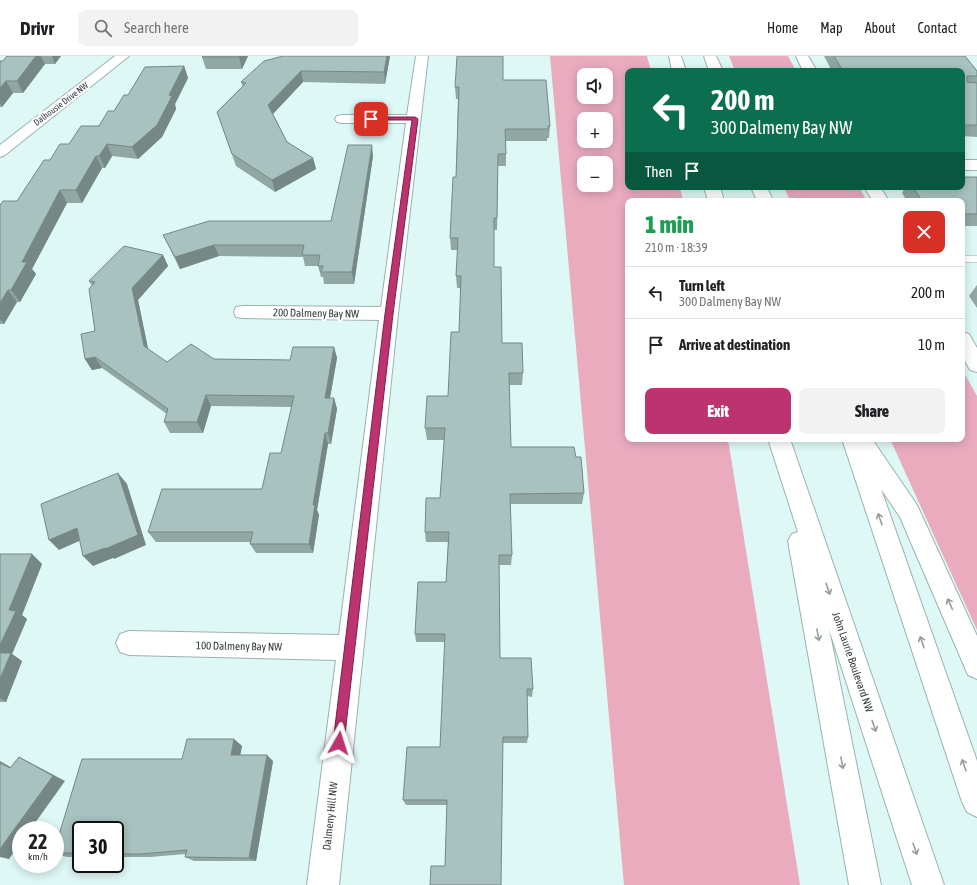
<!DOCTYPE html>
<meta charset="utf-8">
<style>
:root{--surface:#fff;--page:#f2f2f2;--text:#202124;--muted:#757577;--line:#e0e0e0;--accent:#bc336f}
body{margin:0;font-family:"Asap Condensed",sans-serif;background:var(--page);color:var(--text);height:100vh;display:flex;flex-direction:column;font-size:15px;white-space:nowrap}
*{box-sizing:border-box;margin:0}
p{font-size:13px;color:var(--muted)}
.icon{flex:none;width:22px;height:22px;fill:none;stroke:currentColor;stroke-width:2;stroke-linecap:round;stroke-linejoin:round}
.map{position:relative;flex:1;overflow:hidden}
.panel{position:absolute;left:625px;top:142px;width:340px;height:244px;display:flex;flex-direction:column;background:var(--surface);border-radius:8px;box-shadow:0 2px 10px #0003}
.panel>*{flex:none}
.banner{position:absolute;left:625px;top:12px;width:340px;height:122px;border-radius:8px;box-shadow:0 2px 10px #0003;background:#0b6e4f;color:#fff;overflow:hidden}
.tools{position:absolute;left:577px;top:12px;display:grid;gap:8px}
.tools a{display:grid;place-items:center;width:36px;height:36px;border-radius:8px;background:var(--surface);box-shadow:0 2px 10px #0003;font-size:20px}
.speed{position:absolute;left:12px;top:765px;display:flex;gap:8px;font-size:20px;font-weight:700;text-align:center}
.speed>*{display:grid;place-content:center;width:52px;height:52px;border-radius:50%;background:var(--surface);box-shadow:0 2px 10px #0003;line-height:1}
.speed small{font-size:10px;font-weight:400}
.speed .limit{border:2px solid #111;border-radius:6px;background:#fff;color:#111}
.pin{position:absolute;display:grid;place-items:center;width:34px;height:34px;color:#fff;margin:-17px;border-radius:8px;box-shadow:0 2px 6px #0006}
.me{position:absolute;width:44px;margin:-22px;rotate:6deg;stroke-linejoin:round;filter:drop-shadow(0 0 3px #0008)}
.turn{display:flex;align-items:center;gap:14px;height:84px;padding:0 20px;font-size:18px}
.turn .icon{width:52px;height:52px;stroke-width:2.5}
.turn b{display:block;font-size:28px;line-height:34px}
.then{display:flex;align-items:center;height:38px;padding:0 20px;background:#0003;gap:8px;font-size:15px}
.round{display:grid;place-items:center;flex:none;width:42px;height:42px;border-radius:8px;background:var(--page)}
.summary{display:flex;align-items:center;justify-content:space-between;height:68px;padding:0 20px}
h1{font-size:24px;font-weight:800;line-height:30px;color:#1e9e55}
.button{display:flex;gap:8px;margin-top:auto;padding:8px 20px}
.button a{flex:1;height:46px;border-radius:8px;background:var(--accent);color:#fff;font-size:16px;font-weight:800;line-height:46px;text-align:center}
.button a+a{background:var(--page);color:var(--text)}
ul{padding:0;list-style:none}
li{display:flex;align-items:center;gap:12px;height:52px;padding:0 20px;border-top:1px solid var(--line)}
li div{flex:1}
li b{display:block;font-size:15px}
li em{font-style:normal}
header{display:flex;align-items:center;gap:24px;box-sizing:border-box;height:56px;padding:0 20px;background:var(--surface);border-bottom:1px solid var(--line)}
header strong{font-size:19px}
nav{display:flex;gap:22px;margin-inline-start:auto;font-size:14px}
.search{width:280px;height:36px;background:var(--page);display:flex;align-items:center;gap:10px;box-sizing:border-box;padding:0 14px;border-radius:8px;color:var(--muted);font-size:15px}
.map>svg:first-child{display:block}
.green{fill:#eaabbf;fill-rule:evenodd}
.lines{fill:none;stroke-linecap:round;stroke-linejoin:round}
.lane-casing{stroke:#9ab3b0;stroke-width:1}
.street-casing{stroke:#9ab3b0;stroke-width:2}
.secondary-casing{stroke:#9ab3b0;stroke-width:2}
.lane{fill:#fff;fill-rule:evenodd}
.street{fill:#fff;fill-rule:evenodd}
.secondary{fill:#fff;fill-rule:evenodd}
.wall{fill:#90a7a4}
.shaded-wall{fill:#768886}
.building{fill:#a8c2bf;stroke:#768886}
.oneway{stroke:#989c9c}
.route{fill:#bc336f;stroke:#7a2148}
.labels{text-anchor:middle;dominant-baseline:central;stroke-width:4;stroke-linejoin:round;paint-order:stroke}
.far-street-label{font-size:9px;fill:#303a39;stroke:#fff}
.street-label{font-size:11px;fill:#303a39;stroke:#fff}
</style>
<header>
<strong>Drivr</strong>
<div class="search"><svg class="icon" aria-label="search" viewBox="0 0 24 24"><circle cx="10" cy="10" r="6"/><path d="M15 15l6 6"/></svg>Search here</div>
<nav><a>Home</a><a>Map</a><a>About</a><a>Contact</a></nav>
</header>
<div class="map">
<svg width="977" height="829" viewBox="0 0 977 829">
<rect width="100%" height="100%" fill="#def8f6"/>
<path class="green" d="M550,0h97l4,15h-23v116h52l3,14h-55v238h100l72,446h-176zM584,19h22v22h-22zM584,63h22v22h-22zM584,107h22v22h-22z
M729,0h59l8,15h-61z
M784,131h75l8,14h-77z
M962,313l15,27v234l-87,-191h72z"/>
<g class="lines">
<defs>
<path id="lane" d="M962,200h15v6h-15z"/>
<path id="street" d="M416,0h12l-30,258 -59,571h-32l29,-225 -207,-5 -9,-3 -4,-9 4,-9 9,-3 210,4 40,-315 -136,-2 -7,-1 -2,-5 2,-5 7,-1 138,1 25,-184h-64l-5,-1 -2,-3 2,-3 5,-1h65z
M796,0h12l9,15h-14z
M962,104h15v10h-15z
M864,131h16l9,14h-16z
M962,276l7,2 8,14v24l-7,-2 -8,-14z"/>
<path id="secondary" d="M115,0h14l-124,99 -5,2v-12z
M669,0h12l5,15h-14z
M704,0h12l7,15h-14z
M704,131h16l4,14h-16z
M751,131h16l6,14h-16z
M768,383h22l154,446h-32l-83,-256 52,256h-32l-61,-344 4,-7 6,-2z
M842,383h30l45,66 60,131v43l-9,-4 -68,-158 -19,-28 96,272v56l-10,-5 -5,-10z"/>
</defs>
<use href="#lane" class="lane-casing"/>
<use href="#street" class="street-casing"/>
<use href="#secondary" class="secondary-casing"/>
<use href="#lane" class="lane"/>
<use href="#street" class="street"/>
<use href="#secondary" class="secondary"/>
</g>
<path class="wall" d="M7,0h54l-6,8h-10l-22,29h-10l-11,14h-2v-46h3z
M248,0l-6,13h-36l-4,-12z
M283,0h107l-5,28 -82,-2 -30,32 14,28 26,16 3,11 -41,23 -39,-26 -19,-54 26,-25 -2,-5z
M824,0h141l12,15v66l-15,-1v-65h-130z
M184,10l4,12 -13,26 1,5 -14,28 -24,22 -26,-3 -7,12h-3l-20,35h-15l-35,66 4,5 -16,28h-3l-13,22h-4v-119l17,-4 33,-41 19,-16 30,-18 15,-15 14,-16z
M503,24l47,46 -1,12h-2v3h-41v25h-8l-1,64h-3v37l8,76 21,30 -1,12h-13l2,62 65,10 8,36 -2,11h-72l2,51 -1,10h-12l1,93 33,31 -1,8 -5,-1 1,41 -1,6h-25l-57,123 2,-61h-41l-3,-5 37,-53 5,-105h-29l-1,-8 31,-52 2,-40h-22l-1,-10 15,-34 4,-58h-17l-2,-12 23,-32 11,-64 2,-44h-4l-1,-12 2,-26h-7l-1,-12 6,-61 2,-78h-2l-1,-12z
M373,100l-19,128h-30l-1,-7h-2l-3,-11h-13l-2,-9 -84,-1 -39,13 -17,-34 168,-14z
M977,121v49h-15v-25h-55l-5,-8 3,-6h57z
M163,199l5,11 -30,34 10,49 19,13 47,-3 76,1 44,-13 3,11 -7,40h4l3,11 -6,35h-3l-11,66 2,5 -6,38h-57l-6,-9 1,-2h-95l-8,-10 114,-43 19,-36 11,-46 -81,-1 -8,27h-33l-6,-11 3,-8 -65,-46 -10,2 -7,-11 10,-28 -3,-45 -3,-5z
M977,229v23l-8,-12z
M0,498h32l10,10 -20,51 5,4 -15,35 10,7 -16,41h-6z
M234,683l8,7 -2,9 33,6 -17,100h-62l-9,-4 1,-3 -36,3h-35v-27h-34v27h-14l-12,-3v-6l127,-89z"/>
<path class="shaded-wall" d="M36,0h5l4,8 -22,29 -6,-12z
M52,0h9l-6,8z
M240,0h8l-6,13 -3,-12z
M387,0h3l-5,28 -1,-12z
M184,10l4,12 -13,26 1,5 -14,28 -24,22 -6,-12 37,-52z
M301,15l2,11 -32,34 -3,-11z
M6,25l7,12 -11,14 -2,-4v-15z
M107,88l5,12 -7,12 -6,-12z
M372,89l1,11 -19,128 -2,-12z
M96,100l6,12 -20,35 -6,-13z
M313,102l3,11 -41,23 -3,-12z
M60,134l7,13 -35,66 4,5 -16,28 -9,-12 11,-28z
M214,189l5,11 -39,13 -5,-12z
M163,199l5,11 -30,34 12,58 -6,-12 -12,-58z
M8,234l9,12 -13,22 -4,-5v-16z
M334,291l3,11 -9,51 -3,-11z
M95,301l7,11 -10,2 -7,-11z
M206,339l5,11 -8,27 -6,-11z
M334,342l3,11 -6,35 -3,-11z
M325,377l3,11 -11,66 2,5 -6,38 -4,-9 4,-39z
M118,417l9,11 19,61 -32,14 -1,-1 -20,8 -10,-10z
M77,472l9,10 -27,12 -10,-10z
M32,498l10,10 -20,51 5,4 -15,35 10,7 -16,41 -6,-4v-53l9,-35z
M234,683l8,7 -3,15 -8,-6z
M267,699l6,6 -17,100 -7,-3z
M19,701l12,6 34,18 -35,49h-9v12l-12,17 -9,-2v-8z
M0,705l23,13 -13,-6 -10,-5z"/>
<path class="building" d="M7,0h29l-19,25h-11l-6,7v-27h3z
M203,0h37l-1,1h-37z
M283,0h104l-3,16 -83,-1 -33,34 19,37 26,16 -41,22 -40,-26 -15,-42 29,-29 -5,-1 23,-21z
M457,0h46v24h43l4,46h-2v3h-43l1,25h-8l-1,64h-3v49h7l1,76h20l1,30h-14l2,74h63l2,10h5l3,36 -74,1 2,61h-13l1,103h31l2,31h-6l1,48h-25l-2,148h-71l1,-19h14l2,-66h-44l4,-53h33l5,-113h-30l3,-52h28l3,-50h-24l1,-34h14l5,-70h-20l2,-32h21l3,-64h8l2,-56h-5l2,-38h-8l3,-61h3l3,-90h-4z
M834,0h131l12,15v5h-10v6l10,1v42h-15v-54h-119z
M184,10l-15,29 3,1 -15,29 -25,22 -25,-3 -8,12h-3l-20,34h-16l-38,72h5l-16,28h-3l-8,13v-98l3,-4h14l27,-41h6l10,-16h9l12,-18h18l9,-15h6l10,-16h4l17,-28z
M348,89h24l-20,127h-31l2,-6h-5l2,-11h-18l2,-10h-90l-39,12 -12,-22 46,-14h122z
M962,121h15v37h-15v-13h-40l-9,-14h49z
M124,190l39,9 -31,33 12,58 23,16 24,-18 23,15 76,1 3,-13h41l-9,51h9l-6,35h-3l-12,72h2l-6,39h-59l3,-12h-105l14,-43h100l8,-36h11l13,-57 -88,-1 -9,27h-33l4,-13 -73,-52 -10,2 -4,-25 14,-3 -6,-42 6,-7 -6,-1z
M118,417l20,62 -33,14v-1l-22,8 -6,-28 -28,12 -8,-36z
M0,498h32l-23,56 7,1 -16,34z
M0,597h11l-11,26z
M187,683h47l-3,16h36l-18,103 -64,-1 2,-7 -47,4h-25v-24h-34v23h-26v-5l27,-89h100z
M19,701l34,19 -53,73v-86l10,5z"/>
<defs><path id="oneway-shaft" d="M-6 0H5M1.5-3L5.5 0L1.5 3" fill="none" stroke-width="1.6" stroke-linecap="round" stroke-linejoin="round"/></defs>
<g class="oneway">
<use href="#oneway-shaft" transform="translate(880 463) rotate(-109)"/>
<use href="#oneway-shaft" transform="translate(828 533) rotate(71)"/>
<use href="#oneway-shaft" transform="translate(950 548) rotate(-114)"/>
<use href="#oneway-shaft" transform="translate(818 579) rotate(79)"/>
<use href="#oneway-shaft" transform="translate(922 586) rotate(-109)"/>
<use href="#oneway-shaft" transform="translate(874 670) rotate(71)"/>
<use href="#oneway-shaft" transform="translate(842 707) rotate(79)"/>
<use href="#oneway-shaft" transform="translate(964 709) rotate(-109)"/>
<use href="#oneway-shaft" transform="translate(915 793) rotate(71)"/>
</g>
<path class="route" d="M371,61h44l3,2 -25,195 -49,429 -1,4 -4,2 -4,-2 -2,-4 52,-429 27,-194h-43v-2z"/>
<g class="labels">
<g class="far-street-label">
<text transform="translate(61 48) rotate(-37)">Dalhousie Drive NW</text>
</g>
<g class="street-label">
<text transform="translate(316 257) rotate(1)">200 Dalmeny Bay NW</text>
<text transform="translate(239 590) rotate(1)">100 Dalmeny Bay NW</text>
<text transform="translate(853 606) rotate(71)">John Laurie Boulevard NW</text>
<text transform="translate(330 760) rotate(-84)">Dalmeny Hill NW</text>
</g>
</g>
</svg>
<div class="tools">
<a><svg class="icon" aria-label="sound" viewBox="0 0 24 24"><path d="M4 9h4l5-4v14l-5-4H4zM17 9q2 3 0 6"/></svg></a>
<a>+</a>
<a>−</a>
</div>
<div class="speed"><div>22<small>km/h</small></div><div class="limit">30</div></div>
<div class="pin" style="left:371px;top:63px;background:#d93025"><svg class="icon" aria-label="arrive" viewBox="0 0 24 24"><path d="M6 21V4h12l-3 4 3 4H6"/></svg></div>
<svg class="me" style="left:339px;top:687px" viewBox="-20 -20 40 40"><path d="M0-17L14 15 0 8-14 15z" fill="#bc336f" stroke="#fff" stroke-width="4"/></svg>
<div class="banner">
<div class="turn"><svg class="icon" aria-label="left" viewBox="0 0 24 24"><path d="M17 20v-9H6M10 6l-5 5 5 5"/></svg><div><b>200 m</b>300 Dalmeny Bay NW</div></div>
<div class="then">Then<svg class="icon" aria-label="arrive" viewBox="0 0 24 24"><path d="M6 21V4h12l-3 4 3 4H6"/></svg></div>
</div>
<section class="panel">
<div class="summary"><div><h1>1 min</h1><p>210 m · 18:39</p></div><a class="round" style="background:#d93025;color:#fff"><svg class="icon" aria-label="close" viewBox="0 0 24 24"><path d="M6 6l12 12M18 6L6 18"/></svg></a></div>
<ul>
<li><svg class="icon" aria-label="left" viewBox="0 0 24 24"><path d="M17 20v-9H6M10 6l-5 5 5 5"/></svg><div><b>Turn left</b><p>300 Dalmeny Bay NW</p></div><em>200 m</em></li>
<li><svg class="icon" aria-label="arrive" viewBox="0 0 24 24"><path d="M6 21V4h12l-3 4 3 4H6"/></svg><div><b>Arrive at destination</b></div><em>10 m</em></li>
</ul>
<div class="button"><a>Exit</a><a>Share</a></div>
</section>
</div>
